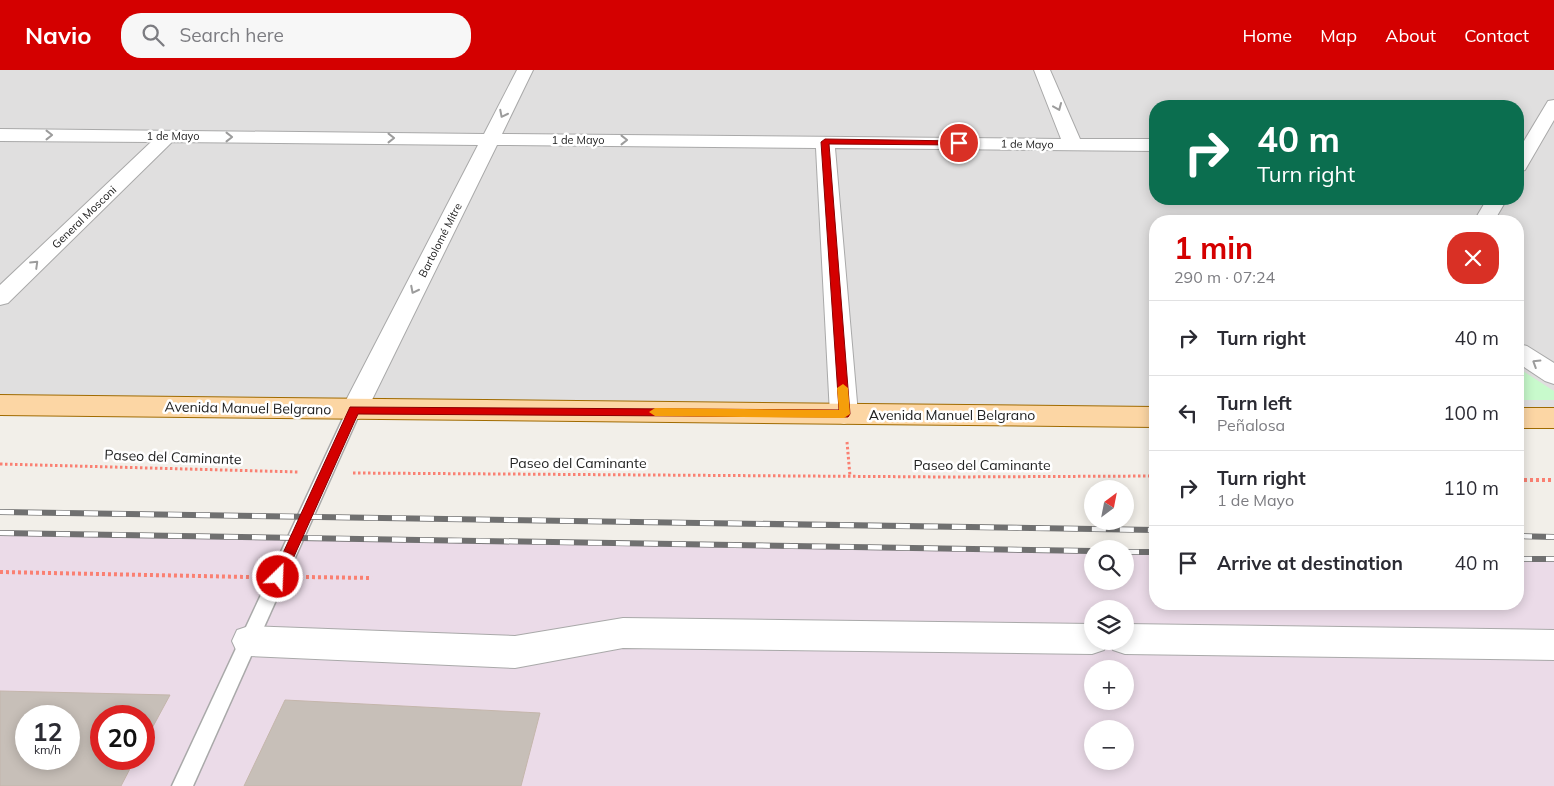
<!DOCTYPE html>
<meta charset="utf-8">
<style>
:root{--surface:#fff;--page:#f7f7f7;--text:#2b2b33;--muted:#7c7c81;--line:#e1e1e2;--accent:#d40000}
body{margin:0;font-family:Mulish,sans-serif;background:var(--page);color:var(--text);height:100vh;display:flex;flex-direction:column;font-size:19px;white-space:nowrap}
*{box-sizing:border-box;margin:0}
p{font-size:16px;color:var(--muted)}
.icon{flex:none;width:28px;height:28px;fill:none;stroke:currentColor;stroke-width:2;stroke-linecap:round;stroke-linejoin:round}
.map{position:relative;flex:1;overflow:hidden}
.details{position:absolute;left:1149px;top:145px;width:375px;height:395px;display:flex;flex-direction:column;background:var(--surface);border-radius:20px;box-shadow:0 2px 12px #0003}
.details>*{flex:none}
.hud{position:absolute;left:1149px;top:30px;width:375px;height:105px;border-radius:20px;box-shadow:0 2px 12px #0003;background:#0b6e4f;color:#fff;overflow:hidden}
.needle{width:32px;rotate:32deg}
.controls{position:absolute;left:1084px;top:410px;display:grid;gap:10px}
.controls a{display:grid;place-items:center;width:50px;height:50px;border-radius:50%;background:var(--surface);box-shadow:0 2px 12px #0003;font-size:25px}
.speed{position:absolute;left:15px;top:635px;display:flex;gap:10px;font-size:25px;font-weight:700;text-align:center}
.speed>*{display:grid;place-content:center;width:65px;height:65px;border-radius:50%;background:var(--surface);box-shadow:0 2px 12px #0003;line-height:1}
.speed small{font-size:12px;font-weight:400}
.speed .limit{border:8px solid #d22;background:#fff;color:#111}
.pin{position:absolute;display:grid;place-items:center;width:42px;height:42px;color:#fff;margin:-21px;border:2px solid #fff;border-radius:50%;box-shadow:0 1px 5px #0007}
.me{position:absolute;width:55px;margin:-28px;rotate:24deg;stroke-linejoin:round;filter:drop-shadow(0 0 4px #0008)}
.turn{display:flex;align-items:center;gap:18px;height:105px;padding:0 25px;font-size:22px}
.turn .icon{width:65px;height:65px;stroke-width:2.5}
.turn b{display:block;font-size:35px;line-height:42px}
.round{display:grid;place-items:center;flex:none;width:52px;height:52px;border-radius:20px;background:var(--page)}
.headline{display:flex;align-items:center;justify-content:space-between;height:85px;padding:0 25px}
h1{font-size:30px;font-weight:700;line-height:38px;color:var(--accent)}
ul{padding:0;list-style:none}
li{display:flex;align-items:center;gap:15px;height:75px;padding:0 25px;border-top:1px solid var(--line)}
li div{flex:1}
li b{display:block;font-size:19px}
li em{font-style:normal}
header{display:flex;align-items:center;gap:30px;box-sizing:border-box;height:70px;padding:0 25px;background:var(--accent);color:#fff}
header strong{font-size:24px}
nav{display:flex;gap:28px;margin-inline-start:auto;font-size:18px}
.search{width:350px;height:45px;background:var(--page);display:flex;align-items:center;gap:12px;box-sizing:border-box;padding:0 18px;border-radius:20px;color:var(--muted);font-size:19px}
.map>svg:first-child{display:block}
.residential{fill:#e0dfdf;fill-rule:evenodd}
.industrial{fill:#ebdbe8;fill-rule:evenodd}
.park{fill:#c8facc}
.building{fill:#c7bfb8;stroke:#c4b6ab;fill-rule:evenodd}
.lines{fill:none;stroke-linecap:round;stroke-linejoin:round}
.service-casing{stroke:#a9a9a9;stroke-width:3}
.minor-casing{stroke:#a9a9a9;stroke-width:2}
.primary-casing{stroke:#a06b00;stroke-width:2}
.path-far1{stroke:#fa8072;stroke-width:3;stroke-dasharray:2.5 2.5;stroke-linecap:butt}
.path{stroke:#fa8072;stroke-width:4;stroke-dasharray:3 3;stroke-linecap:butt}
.service{fill:#fff;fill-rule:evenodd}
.minor{fill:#fff;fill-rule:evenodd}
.primary{fill:#fcd6a4;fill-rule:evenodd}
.rail-casing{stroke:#707070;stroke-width:6}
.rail{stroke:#fff;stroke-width:4.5;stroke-dasharray:14;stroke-linecap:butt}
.oneway{stroke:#9c9c9c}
.route{fill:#d40000;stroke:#8a0000}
.slow{fill:#f59e0b}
.labels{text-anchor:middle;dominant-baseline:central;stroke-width:5;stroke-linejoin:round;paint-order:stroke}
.far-street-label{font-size:11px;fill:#222;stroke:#fff}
.street-label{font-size:14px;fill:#222;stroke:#fff}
</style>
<header>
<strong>Navio</strong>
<div class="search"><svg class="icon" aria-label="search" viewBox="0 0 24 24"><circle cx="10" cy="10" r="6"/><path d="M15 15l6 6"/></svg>Search here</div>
<nav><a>Home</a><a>Map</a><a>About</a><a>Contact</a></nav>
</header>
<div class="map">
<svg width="1554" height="716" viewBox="0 0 1554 716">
<rect width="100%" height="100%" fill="#f2efe9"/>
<path class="residential" d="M0,0h1554v348h-36v-197h-363v196l-1155,-12zM1155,36h363v93h-363z"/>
<path class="industrial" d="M0,463l1092,18v30h33v-29h30v52h363v-45h36v227h-1554zM1092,539h33v32h-33zM1092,599h33v32h-33zM26,646h43v43h-43zM101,646h43v43h-43zM1092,659h33v32h-33z"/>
<path class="park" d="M1518,298l36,23v9h-36z"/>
<path class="building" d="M0,621l170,4 -26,48v-27h-43v43h34l-14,27h-121zM26,646h43v43h-43z
M285,630l255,13 -19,73h-277z"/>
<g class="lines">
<defs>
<path id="service" d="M354,335l5,1 2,4 -168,376h-21l175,-376 2,-4z"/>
<path id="minor" d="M517,0h16l-31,64 559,5 -27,-69h16l30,69h75v12l-320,-3 23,266 -4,7 -10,3 -10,-3 -4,-7 -14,-266 -319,-3 -130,265 -3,7 -10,3 -10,-3 -3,-7 137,-265 -306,-3 -164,161 -8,2v-20l151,-143 -151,-1v-12l484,5z
M1554,30v20l-29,50 -7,2v-21l30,-50z
M1487,129h20l-13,22h-20z
M1518,274l9,2 27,17v21l-9,-3 -27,-18z
M623,548l469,6v17h16l-4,9 -12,4 -469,-6 -108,20 -266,-12 -12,-4 -5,-11 5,-11 12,-4 266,10z
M1125,554l429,6v30l-429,-6 -12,-4 -4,-9h16z"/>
<path id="primary" d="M0,325l1155,12v20l-1155,-12z
M1518,338h36v20h-36z"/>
</defs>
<use href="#service" class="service-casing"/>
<use href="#minor" class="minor-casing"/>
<use href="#primary" class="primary-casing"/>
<path class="path-far1" d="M847,372l3,34
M0,394l299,8
M353,403l596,4 206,-1"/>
<path class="path" d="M1518,410h36
M0,502l249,5
M306,507l66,1"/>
<use href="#service" class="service"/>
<use href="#minor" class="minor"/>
<use href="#primary" class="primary"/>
<defs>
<path id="rail" d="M0,442l1155,18
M0,463l1092,18
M1518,466l36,1
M1125,482h30
M1518,489h36"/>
</defs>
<use href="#rail" class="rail-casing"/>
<use href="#rail" class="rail"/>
</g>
<defs><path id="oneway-chevron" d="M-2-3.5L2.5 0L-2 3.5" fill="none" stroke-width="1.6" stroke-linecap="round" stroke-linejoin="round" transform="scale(1.25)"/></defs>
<g class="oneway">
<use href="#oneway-chevron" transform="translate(1058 37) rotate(67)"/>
<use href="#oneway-chevron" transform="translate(503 44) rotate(117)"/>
<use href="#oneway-chevron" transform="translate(49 65)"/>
<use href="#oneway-chevron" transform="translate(229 67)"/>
<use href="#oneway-chevron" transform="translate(391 68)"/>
<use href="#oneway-chevron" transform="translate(624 70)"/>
<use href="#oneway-chevron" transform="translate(35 194) rotate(-44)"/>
<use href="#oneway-chevron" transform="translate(414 220) rotate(117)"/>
<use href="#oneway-chevron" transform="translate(1536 293) rotate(-148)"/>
</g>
<path class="route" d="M825,69l134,2 4,2 -4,2 -130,-1 21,270 -2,3 -490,-3 -75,167 -5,2 -5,-2 -1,-4 78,-170 489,3 -18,-268z"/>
<path class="slow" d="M843,314l5,4 2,26 -6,4 -189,-2 -6,-4 6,-4 184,2 -2,-22z"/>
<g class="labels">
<g class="far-street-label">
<text x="173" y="66">1 de Mayo</text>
<text x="578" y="70">1 de Mayo</text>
<text transform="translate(1027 74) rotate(1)">1 de Mayo</text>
<text transform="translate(84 147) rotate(-44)">General Mosconi</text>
<text transform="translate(440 170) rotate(-63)">Bartolomé Mitre</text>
</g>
<g class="street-label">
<text transform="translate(248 338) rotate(1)">Avenida Manuel Belgrano</text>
<text x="952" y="345">Avenida Manuel Belgrano</text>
<text transform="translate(173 387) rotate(2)">Paseo del Caminante</text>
<text x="578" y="393">Paseo del Caminante</text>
<text x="982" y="395">Paseo del Caminante</text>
</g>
</g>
</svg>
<div class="controls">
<a><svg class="needle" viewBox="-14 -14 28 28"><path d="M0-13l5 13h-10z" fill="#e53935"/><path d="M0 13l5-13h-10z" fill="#7c7c81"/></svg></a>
<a><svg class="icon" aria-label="search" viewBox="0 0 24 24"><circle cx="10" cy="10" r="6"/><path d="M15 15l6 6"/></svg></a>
<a><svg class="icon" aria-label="layers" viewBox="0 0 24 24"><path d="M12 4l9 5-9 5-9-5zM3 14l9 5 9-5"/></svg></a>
<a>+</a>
<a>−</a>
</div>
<div class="speed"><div>12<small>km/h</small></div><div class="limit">20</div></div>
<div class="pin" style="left:959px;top:73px;background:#d93025"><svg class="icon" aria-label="arrive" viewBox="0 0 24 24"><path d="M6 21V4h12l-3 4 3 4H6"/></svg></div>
<svg class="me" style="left:278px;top:507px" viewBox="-20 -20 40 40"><circle r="17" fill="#d40000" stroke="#fff" stroke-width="3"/><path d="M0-11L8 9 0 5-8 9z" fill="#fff"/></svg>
<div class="hud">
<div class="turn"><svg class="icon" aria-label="right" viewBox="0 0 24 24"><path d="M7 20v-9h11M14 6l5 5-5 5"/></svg><div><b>40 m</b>Turn right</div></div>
</div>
<section class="details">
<div class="headline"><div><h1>1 min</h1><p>290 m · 07:24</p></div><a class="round" style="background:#d93025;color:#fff"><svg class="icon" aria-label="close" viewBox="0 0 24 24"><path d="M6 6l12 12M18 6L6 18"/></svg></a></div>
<ul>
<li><svg class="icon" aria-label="right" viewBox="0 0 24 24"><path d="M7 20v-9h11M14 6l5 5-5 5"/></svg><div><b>Turn right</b></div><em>40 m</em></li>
<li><svg class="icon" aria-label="left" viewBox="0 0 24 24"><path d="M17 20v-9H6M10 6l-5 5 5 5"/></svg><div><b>Turn left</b><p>Peñalosa</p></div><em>100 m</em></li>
<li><svg class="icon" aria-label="right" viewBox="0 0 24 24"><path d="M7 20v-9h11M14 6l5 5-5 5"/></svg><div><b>Turn right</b><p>1 de Mayo</p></div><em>110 m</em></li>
<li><svg class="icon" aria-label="arrive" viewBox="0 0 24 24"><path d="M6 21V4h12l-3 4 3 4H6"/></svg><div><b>Arrive at destination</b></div><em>40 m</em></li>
</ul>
</section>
</div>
